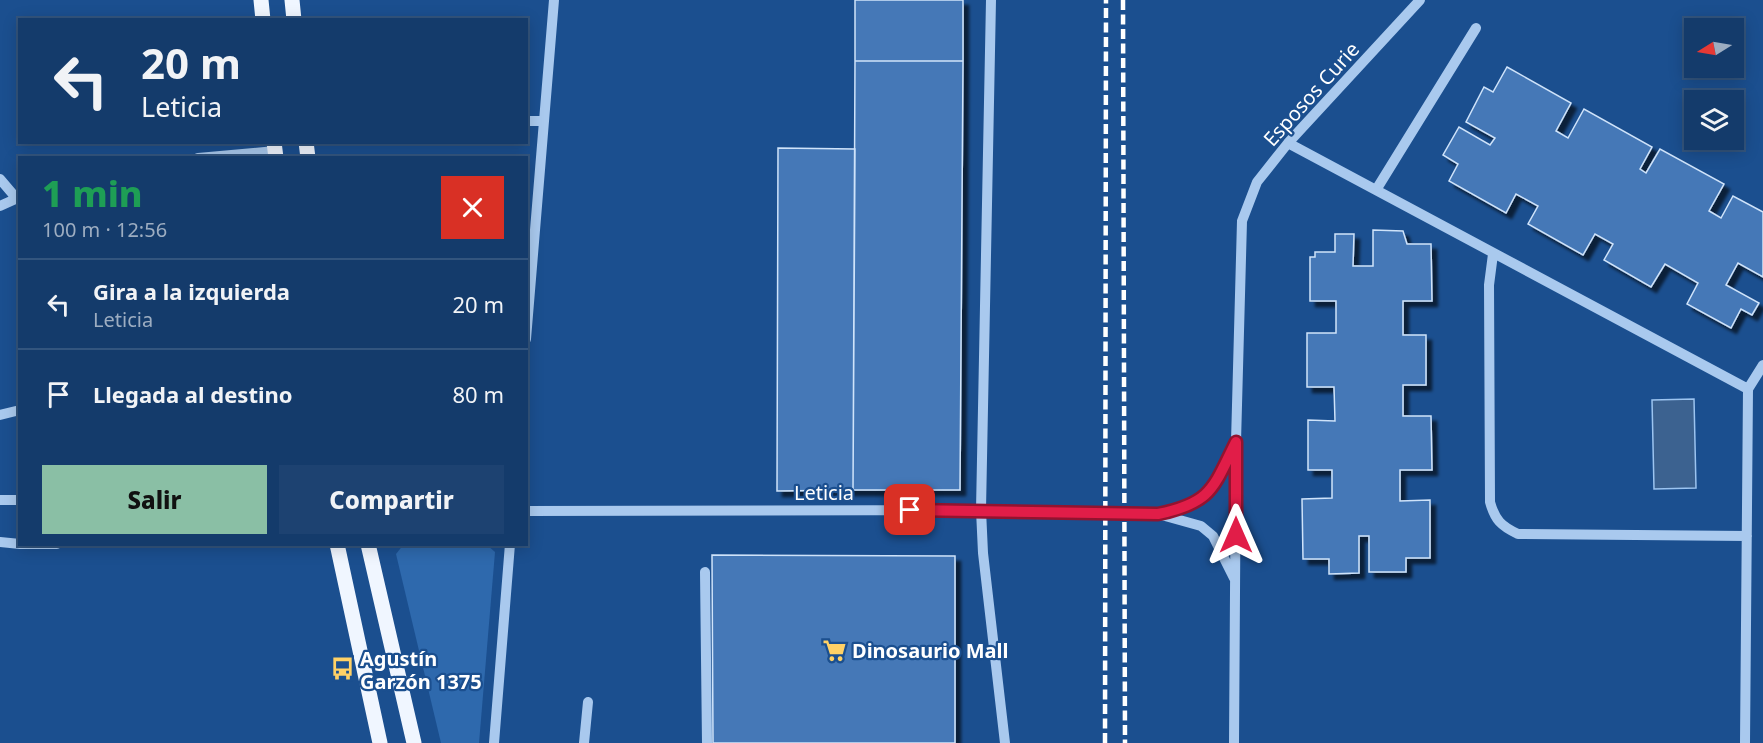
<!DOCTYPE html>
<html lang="es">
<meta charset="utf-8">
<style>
:root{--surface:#143b6b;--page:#1d4271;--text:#f1f3f6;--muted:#9dadc1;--line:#33557e;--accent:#8abfa5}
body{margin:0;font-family:"Noto Sans",sans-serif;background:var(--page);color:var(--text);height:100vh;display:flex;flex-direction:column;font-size:22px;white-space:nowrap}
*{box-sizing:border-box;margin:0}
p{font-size:20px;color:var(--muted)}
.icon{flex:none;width:33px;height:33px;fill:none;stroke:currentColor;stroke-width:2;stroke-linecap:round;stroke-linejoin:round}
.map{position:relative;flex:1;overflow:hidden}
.sheet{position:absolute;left:18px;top:156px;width:510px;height:390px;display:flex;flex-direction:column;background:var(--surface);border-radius:0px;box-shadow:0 3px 15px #0003,0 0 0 2px var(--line)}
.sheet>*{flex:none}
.top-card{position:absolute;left:18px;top:18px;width:510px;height:126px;border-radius:0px;box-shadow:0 3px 15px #0003,0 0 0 2px var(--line);background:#143b6b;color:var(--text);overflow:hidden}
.needle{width:39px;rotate:259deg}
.controls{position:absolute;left:1684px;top:18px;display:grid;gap:12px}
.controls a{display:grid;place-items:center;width:60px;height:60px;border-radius:0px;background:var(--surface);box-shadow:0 3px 15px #0003,0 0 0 2px var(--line);font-size:30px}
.pin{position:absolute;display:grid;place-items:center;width:51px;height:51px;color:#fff;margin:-26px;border-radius:12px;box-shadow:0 3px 9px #0006}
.me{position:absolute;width:66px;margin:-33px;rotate:0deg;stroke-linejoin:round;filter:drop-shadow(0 0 4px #0008)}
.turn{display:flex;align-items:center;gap:21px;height:126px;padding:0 24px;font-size:27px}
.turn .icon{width:78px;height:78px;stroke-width:2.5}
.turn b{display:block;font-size:42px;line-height:51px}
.round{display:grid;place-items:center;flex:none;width:63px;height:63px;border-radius:0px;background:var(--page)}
.head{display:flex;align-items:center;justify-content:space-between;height:102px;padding:0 24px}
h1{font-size:36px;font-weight:800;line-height:45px;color:#1e9e55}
.action{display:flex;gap:12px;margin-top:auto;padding:12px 24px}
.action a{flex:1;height:69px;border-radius:0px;background:var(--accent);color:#111;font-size:24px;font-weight:800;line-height:69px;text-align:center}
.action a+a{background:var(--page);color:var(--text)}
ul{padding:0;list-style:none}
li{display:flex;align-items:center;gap:18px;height:90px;padding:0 24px;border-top:2px solid var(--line)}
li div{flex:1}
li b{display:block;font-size:22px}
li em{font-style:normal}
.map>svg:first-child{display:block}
.green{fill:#2e69ad}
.water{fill:#3c6290;stroke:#9cc4f0;stroke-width:1.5}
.building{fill:#4478b7;stroke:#cfe3fa;stroke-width:1.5;filter:url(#shadow)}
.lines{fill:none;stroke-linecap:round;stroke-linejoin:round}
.minor{stroke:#a9c9ee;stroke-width:10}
.major{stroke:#f0f6ff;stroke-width:15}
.rail{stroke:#fff;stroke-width:4.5;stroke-dasharray:10 4.5;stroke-linecap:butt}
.route-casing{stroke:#92132f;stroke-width:15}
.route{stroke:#e11d48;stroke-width:10}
.labels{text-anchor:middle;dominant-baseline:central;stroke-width:4.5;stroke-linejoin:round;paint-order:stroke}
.street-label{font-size:20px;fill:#fff;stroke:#1b4f8f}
.poi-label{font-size:20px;font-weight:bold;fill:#fff;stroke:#1b4f8f;text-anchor:start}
</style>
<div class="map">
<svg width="1763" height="743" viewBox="0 0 1763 743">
<defs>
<filter id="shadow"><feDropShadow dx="5.5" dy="5.5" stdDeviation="1.5" flood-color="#0009"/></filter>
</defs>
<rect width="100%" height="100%" fill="#1b4f8f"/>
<path class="green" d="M404,544l83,1 8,7 -16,191h-38l-45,-189z"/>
<path class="water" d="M1694,399l2,89 -42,1 -2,-89z"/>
<path class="building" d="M855,0h108v61h-108z
M855,61h108l-3,429h-107z
M1507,67l64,36 -15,28 12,7 16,-29 68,38 -12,22 6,4 14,-24 64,35 -15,27 12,7 12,-22 30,16v65l-25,-14 -12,22 33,18 -7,12 -11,-6 -10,19 -44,-24 11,-21 -33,-19 -14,23 -47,-27 9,-16 -18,-10 -12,21 -55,-31 10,-18 -22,-12 -10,19 -57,-32 9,-17 -15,-9 16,-28 31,18 5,-7 -29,-16 18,-35 9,5z
M778,148l77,1 -2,341 -76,1z
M1373,230l30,1 4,13h24l1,57h-29v34h23v50h-23v31h28l1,54h-32v31l30,-1v58h-24v14h-37v-36h-10v37l-30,1v-15h-26l-1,-60 30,-1v-28h-24v-50l27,1 -1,-34h-27v-54h29v-32h-26v-44h5v-5h20v-18h19l-1,32h20z
M712,555l243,1v187h-242z"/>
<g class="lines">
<path class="minor" d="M991,0l-10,510 2,43 22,190
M526,121h18
M1288,143l460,246 -3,354
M198,158l77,-7
M0,179l17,20
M1376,190l100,-162
M0,206l20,-9
M1493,254l-4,31 1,217c5,18 11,24 28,32l229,2
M526,339l28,-339
M1748,389l15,-24
M0,415l20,-5
M0,500h20
M526,511l455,-1 177,4 43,12 12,10 21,42
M1161,513c50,-10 52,-25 74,-68
M0,542l20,2
M21,544h36
M705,572l2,171
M494,743l16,-199
M584,743l4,-41
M1234,743l2,-301 6,-221 15,-39 31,-39 132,-143"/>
<path class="major" d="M261,0l2,20
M292,0l2,20
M274,142l2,16
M306,142l2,16
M337,544l43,199
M368,544l46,199"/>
<path class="rail" d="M1123,0l2,743
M1105,743l1,-743"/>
</g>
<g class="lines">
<defs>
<path id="route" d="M910,510l248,4c54,-11 55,-26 78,-72v93"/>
</defs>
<use href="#route" class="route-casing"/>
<use href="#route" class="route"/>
</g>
<defs>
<symbol id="supermarket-bare" viewBox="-9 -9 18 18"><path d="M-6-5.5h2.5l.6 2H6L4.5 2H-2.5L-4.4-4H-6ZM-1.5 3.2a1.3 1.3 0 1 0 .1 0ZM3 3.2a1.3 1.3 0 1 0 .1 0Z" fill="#ffd166" stroke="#1b4f8f" stroke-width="2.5" paint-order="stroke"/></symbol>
<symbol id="bus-bare" viewBox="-9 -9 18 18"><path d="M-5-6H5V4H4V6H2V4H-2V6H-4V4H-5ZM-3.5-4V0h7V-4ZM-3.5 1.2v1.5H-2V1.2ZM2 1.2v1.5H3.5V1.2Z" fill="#ffd166" stroke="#1b4f8f" stroke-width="2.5" paint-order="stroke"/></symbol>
</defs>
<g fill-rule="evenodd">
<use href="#supermarket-bare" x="818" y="634" width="33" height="33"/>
<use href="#bus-bare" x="326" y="652" width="33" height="33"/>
</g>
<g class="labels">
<g class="street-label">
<text transform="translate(1311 94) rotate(-48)">Esposos Curie</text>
<text x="824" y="492">Leticia</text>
</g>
<g class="poi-label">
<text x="852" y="650">Dinosaurio Mall</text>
<text x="360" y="658">Agustín<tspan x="360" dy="23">Garzón 1375</tspan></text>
</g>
</g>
</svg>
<div class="controls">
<a><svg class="needle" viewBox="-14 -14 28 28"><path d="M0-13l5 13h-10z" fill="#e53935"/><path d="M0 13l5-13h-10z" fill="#9dadc1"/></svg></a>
<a><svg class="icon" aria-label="layers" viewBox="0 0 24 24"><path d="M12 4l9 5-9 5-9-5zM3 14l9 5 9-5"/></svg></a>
</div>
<div class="pin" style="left:910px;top:510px;background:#d93025"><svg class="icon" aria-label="arrive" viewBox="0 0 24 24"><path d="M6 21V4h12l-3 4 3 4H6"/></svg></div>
<svg class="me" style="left:1236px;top:535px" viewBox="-20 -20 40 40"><path d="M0-17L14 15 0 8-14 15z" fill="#e11d48" stroke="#fff" stroke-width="4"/></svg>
<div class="top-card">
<div class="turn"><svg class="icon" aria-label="left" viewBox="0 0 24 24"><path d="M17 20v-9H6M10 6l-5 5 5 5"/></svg><div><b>20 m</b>Leticia</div></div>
</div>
<section class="sheet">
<div class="head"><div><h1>1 min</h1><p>100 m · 12:56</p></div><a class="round" style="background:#d93025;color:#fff"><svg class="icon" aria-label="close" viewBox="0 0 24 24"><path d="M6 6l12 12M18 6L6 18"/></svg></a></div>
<ul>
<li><svg class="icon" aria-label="left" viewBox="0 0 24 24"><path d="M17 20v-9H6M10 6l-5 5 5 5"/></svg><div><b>Gira a la izquierda</b><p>Leticia</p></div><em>20 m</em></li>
<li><svg class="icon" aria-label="arrive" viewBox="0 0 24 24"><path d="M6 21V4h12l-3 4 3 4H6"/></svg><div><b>Llegada al destino</b></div><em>80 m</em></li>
</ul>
<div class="action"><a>Salir</a><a>Compartir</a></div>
</section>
</div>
